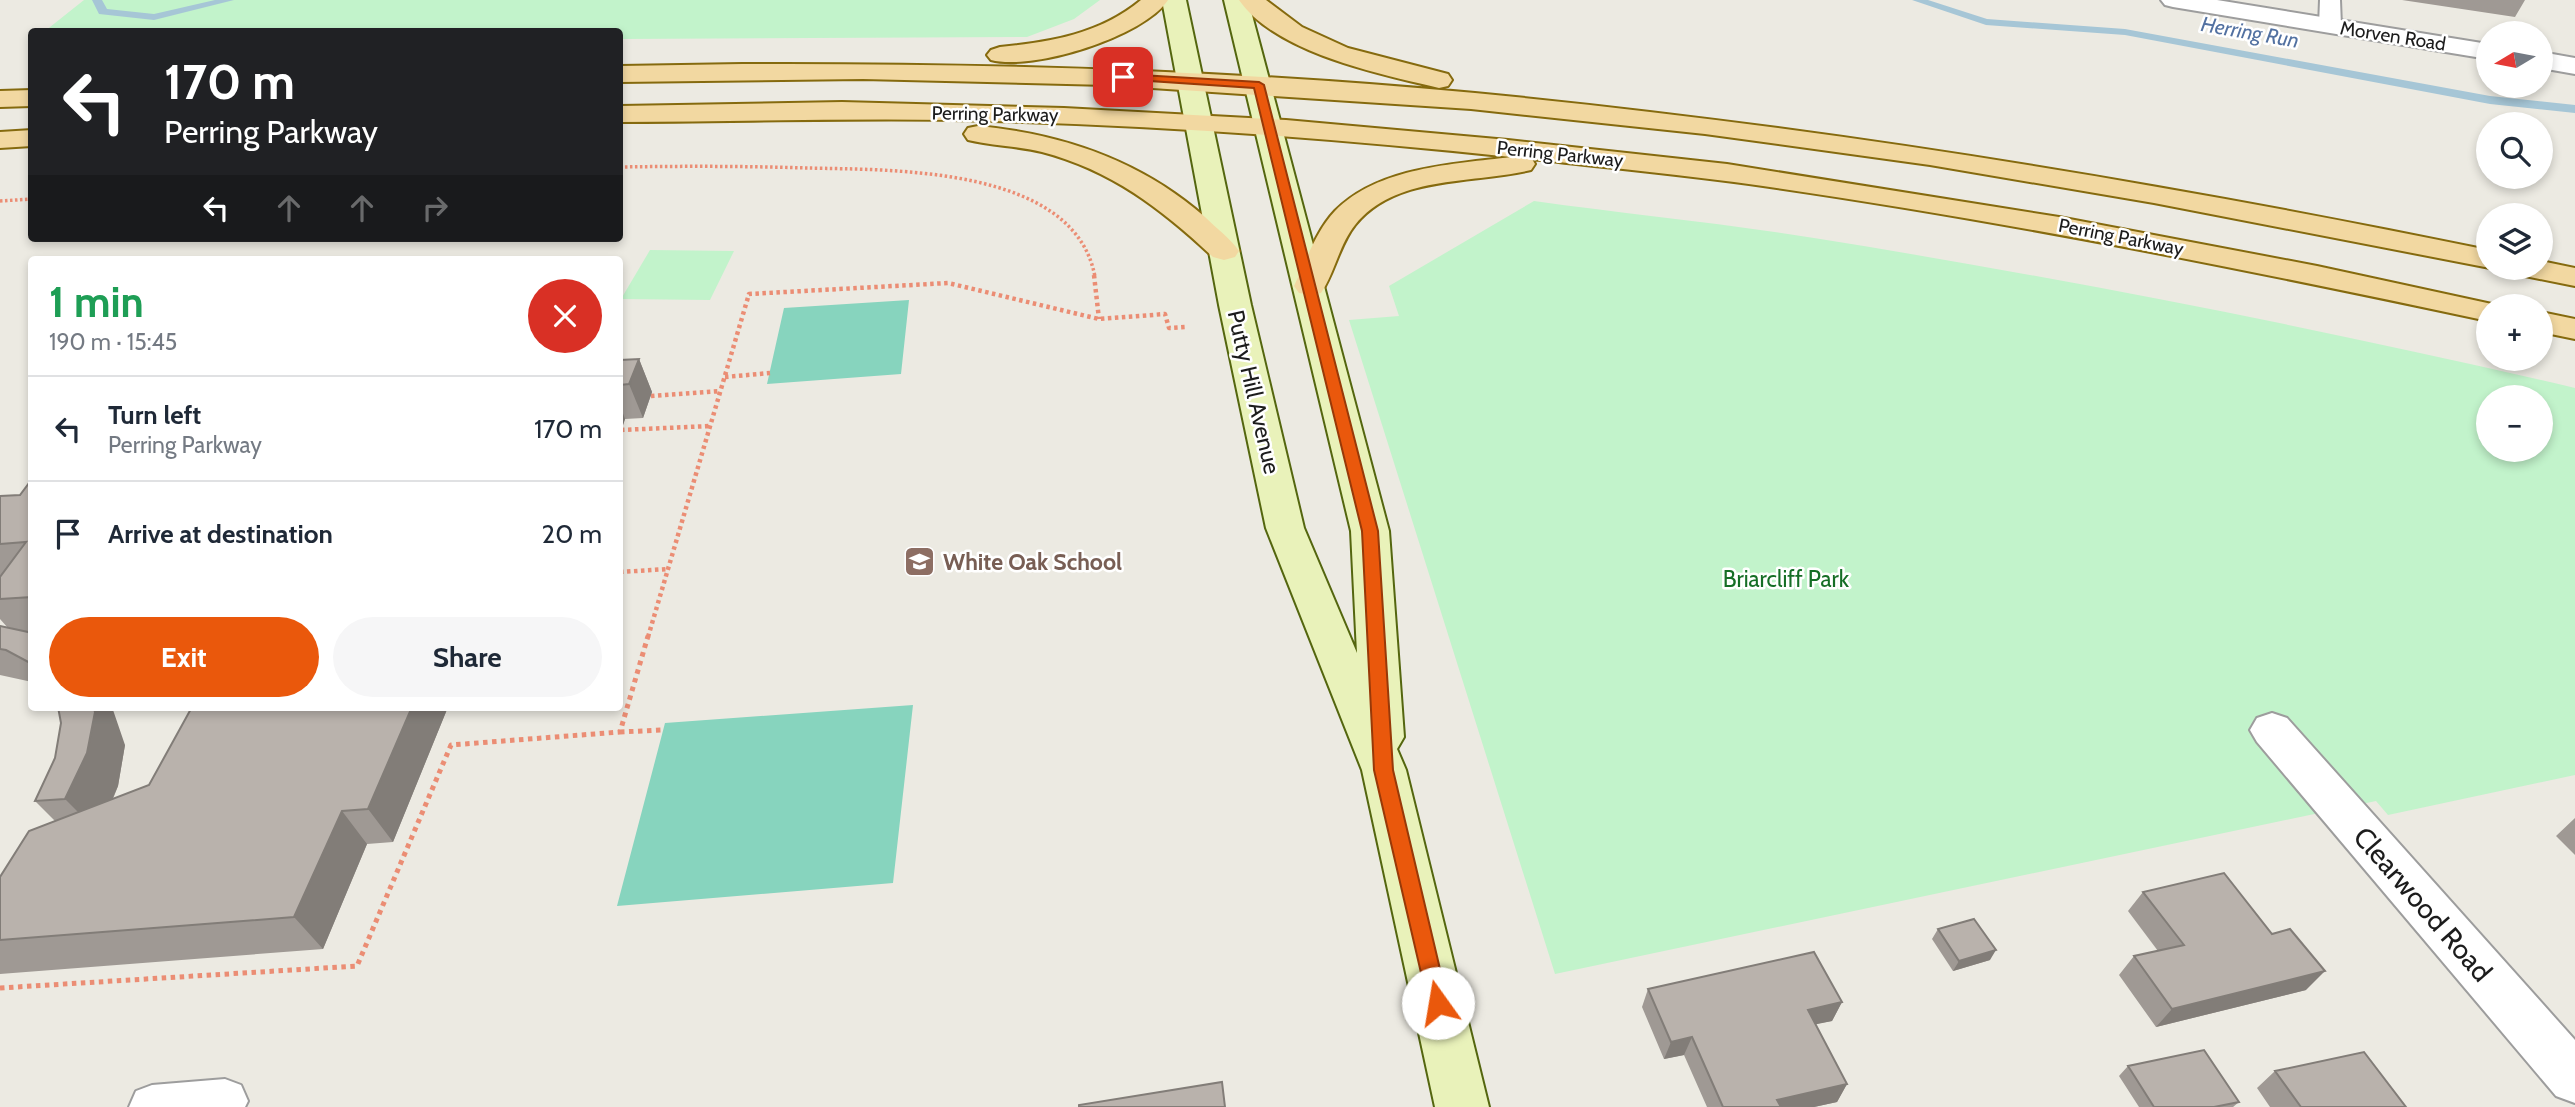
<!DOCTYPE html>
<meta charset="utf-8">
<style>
:root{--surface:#fff;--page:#f6f6f7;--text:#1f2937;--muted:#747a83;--line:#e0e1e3;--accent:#ea580c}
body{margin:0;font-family:Cabin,sans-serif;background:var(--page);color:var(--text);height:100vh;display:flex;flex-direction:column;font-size:26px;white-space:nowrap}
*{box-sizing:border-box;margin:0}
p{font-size:23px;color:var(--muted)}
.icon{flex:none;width:38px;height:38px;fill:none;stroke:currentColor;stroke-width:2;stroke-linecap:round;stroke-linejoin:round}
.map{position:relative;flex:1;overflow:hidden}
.drawer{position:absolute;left:28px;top:256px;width:595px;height:455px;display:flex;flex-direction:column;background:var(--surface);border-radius:7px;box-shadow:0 4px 10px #0003}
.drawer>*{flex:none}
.top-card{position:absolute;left:28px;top:28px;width:595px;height:214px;border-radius:7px;box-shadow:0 4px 10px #0003;background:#202124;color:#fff;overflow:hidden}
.needle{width:46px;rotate:260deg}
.controls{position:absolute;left:2476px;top:21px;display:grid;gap:14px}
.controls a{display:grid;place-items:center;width:77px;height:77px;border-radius:50%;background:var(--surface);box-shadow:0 4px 10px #0003;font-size:35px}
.pin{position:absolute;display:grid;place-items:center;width:60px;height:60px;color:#fff;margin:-30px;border-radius:14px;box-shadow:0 4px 10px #0006}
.me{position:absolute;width:77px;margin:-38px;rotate:347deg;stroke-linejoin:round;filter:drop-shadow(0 0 5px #0008)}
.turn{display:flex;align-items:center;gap:24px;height:147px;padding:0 21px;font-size:32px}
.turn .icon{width:91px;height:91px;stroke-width:2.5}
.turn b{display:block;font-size:49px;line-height:60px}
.lanes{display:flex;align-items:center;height:66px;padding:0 21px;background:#0003;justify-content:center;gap:35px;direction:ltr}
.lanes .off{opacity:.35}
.round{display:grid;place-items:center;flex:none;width:74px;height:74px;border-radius:37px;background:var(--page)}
.headline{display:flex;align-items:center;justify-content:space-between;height:119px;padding:0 21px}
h1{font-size:42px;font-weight:700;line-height:52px;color:#1e9e55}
.button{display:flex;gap:14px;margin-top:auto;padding:14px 21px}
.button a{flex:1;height:80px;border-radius:42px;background:var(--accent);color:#fff;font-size:28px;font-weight:700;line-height:80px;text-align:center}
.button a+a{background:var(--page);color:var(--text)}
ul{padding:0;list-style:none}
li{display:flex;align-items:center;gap:21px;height:105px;padding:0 21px;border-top:2px solid var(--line)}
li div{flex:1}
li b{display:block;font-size:26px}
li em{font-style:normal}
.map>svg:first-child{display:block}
.park{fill:#c2f3cb;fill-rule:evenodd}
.pitch{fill:#87d4be}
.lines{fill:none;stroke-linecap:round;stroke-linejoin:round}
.stream{fill:#a6c6d6;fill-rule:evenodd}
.lane-casing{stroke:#9d9d9d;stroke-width:4}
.street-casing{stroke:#9d9d9d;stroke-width:4}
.secondary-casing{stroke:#54660f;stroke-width:4}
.primary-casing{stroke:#856a0e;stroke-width:4}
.path-far2{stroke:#eb8d74;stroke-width:3.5;stroke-dasharray:2.5 2.5;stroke-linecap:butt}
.path-far1{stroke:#eb8d74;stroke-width:4.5;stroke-dasharray:3.5 3.5;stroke-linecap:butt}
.path{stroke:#eb8d74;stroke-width:5;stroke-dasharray:4.5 4.5;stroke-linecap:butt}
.lane{fill:#fff;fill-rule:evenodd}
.street{fill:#fff;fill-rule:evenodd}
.secondary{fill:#e9f2ba;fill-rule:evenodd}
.primary{fill:#f2d8a1;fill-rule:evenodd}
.wall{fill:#9f9994}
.shaded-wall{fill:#827d78}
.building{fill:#b9b2ac;stroke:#827d78;stroke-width:2}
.route{fill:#ea580c;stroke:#983908;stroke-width:2}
.labels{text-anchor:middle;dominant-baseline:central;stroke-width:5;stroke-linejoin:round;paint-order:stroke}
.far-street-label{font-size:19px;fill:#1c1c1c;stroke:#fff}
.far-water-label{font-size:21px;font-style:italic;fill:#5271a1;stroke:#fff}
.street-label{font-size:23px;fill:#1c1c1c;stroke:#fff}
.education-label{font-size:23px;font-weight:bold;fill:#785e54;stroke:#fff;text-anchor:start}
.park-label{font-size:23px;fill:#156e26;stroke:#fff}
.near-street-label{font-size:28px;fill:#1c1c1c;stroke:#fff}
</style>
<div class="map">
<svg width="2575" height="1107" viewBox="0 0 2575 1107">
<rect width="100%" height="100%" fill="#eceae2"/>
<path class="park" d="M84,0h1016l-26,19 -47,18 -407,2v-7l-575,-1z
M1534,201c93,13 187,22 280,37 255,41 509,91 761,150v387l-187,40 -12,-14 -821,173 -206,-654 50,-4 -10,-30zM2488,397h53v53h-53z
M650,250l84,1 -24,49 -89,-1z"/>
<path class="pitch" d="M909,300l-8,74 -134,10 17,-76z
M913,705l-20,178 -276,23 48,-183z"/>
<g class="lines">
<path class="stream" d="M92,0h10l5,9 47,5 61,-14h19l-80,20 -55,-6z
M1912,0h16l59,19 138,10 365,67 85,9v8l-85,-9 -365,-69 -139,-10z"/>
<defs>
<path id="lane" d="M2320,0h20l1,26 -4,4h-14l-4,-4z
M225,1079l16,6 7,16 -3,6h-116l7,-16 16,-6z"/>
<path id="street" d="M2161,0h56l271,44v15l-315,-52 -8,-2z
M2541,52l34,6v16l-34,-6z
M2272,713l15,5 288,322v63l-19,-7 -299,-354 -7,-12 7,-12z"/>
<path id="secondary" d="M1162,0h24l65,305 53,223 53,125 -6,-122 -127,-531h24l141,531 15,206 -7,12 9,21 83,337h-54l-73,-337 -96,-242 -47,-223z"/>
<path id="primary" d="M1141,0h27c-25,37 -135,71 -177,60l-4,-5 4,-5 9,-3c51,-5 100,-13 141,-47z
M1239,0h27l36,27 46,21 100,26 4,6 -4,6 -9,2c-59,-14 -163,-35 -200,-88z
M742,64c244,-1 489,6 733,29 341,33 678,88 1013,157l2,18 -336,-65 -224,-38 -225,-31 -234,-25 -364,-24 -244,-6 -243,3v-16z
M32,90v16l-32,1v-16z
M842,102l222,6 222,12 222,20 219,24 332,53 258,49 184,40h-13v15c-240,-51 -481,-100 -725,-135 -77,-11 -154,-18 -231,-27l3,5 -4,6c-57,14 -135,4 -176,55 -16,20 -20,47 -34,68l-11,2 -11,-2 -5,-7c12,-25 22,-55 41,-75 43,-44 119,-47 176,-54 -185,-20 -372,-33 -559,-37 -111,-2 -221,2 -332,2v-16z
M978,126c84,8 162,34 227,91 11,11 25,21 34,34l-4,6 -11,3 -11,-3c-51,-48 -102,-87 -171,-105 -24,-6 -49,-6 -74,-12l-4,-6 4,-6z
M32,130v16l-32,2v-16z
M2541,261l34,7v18l-55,-11 -4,-7h25z
M2541,312l34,7v20l-34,-7z"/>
</defs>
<use href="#lane" class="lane-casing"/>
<use href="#street" class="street-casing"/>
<use href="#secondary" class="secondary-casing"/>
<use href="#primary" class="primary-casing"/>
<path class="path-far2" d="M620,167c62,-1 125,-1 187,1 86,2 268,-2 288,109
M0,201l32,-2"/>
<path class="path-far1" d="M1094,275l5,44
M725,377l45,-4
M651,396l69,-5
M621,430l89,-4
M620,572l48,-3
M648,637l101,-343 199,-11 151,36 66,-5 4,14 16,-1"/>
<path class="path" d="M620,732l43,-2
M0,988l357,-22 94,-221 169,-13 28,-96"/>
<use href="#lane" class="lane"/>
<use href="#street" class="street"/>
<use href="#secondary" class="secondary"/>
<use href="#primary" class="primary"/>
</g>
<path class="wall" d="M2402,0h123l-10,17z
M639,359l13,33 -9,26 -18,1 -5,15v-74z
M32,479v154h-3l3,1v48l-32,-7v-49l8,2 -8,-9v-123l20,-1z
M192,707h256l-55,135 -26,2 -44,105 -323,25v-97l55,-56 -20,-20 20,-43 6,-35 64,22 -7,41 -5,13 36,-14z
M2575,818v37l-19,-19z
M2143,892l163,98 -150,37 -37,-52 15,-19 24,-5 -30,-40z
M1938,929l52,31 -37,11 -21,-32z
M1648,989l194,13 -10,19 -17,3 32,60 -10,18 -23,5h-107l-23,-52 -20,4 -22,-52z
M2128,1066l111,36 -6,5h-94l-20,-31z
M2275,1071l131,36h-136l-13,-19z"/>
<path class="shaded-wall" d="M639,359l13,33 -9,26 -14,-34z
M620,405l5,14 -5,15z
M93,707h19l13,38 -7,41 -20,46 -33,-33z
M412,707h36l-55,135 -25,-33z
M342,811l25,33 -44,105 -29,-32z
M1996,950l-6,10 -37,11 6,-10z
M2325,971l-19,19 -150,37 16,-18z
M1842,1002l-10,19 -34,7 10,-18z
M1692,1037l-8,18 -20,4 7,-17z
M1847,1084l-10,18 -23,5h-40l3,-7z"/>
<path class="building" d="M639,359l-10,25 -9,1v-25z
M32,479v118l-32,2v-22l26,-35 -26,2v-48l20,-1z
M0,626l28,6 4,2v30l-26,-14 -6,-1z
M58,707h35l2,5 -8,41 -22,46 -30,2 20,-43 6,-35z
M192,707h220l-44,102 -26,2 -48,106 -294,23v-63l29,-46 120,-46z
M2224,873l48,61 18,-5 35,42 -153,38 -38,-53 50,-11 -41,-53z
M1974,919l22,31 -37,11 -21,-32z
M1814,952l28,50 -34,8 39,74 -70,16 4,7h-58l-31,-70 -21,5 -23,-53z
M2204,1050l35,52 -25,5h-60l-26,-41z
M2364,1052l42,55h-105l-26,-36z
M1222,1082l3,25h-146v-2z"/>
<path class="route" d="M1123,74l136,8 5,3 114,446 15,239 55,233 -3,7 -7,3 -7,-3 -3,-7 -54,-233 -12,-239 -108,-443 -134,-9v-4z"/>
<defs>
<symbol id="school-square" viewBox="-11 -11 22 22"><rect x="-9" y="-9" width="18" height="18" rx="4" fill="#8d6e63" stroke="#fff"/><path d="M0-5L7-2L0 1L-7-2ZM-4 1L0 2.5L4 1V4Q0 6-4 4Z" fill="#fff"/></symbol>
</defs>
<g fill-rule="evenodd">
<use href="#school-square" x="902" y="544" width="35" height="35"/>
</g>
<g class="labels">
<g class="far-street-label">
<text transform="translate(2393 36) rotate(9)">Morven Road</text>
<text transform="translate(995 114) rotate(1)">Perring Parkway</text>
<text transform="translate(1560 154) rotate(6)">Perring Parkway</text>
<text transform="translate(2121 237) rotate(11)">Perring Parkway</text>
</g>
<g class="far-water-label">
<text transform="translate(2250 32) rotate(10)">Herring Run</text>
</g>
<g class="street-label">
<text transform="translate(1254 392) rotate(77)">Putty Hill Avenue</text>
</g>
<g class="education-label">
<text x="943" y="562">White Oak School</text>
</g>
<g class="park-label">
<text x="1786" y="579">Briarcliff Park</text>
</g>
<g class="near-street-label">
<text transform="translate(2423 904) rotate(49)">Clearwood Road</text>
</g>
</g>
</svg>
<div class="controls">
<a><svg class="needle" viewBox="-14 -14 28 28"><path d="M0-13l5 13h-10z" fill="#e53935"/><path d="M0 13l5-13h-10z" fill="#747a83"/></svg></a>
<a><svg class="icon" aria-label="search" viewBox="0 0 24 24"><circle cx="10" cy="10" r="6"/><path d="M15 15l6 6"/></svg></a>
<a><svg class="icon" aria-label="layers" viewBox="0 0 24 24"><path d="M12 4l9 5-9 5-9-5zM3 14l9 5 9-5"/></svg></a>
<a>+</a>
<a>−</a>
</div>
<div class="pin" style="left:1123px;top:77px;background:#d93025"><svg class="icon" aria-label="arrive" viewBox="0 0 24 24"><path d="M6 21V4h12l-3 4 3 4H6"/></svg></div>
<svg class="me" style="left:1438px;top:1003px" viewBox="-20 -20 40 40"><circle r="19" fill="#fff"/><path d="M0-13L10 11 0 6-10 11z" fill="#ea580c"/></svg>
<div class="top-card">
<div class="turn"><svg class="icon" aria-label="left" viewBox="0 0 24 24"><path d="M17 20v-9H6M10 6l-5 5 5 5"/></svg><div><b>170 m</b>Perring Parkway</div></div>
<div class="lanes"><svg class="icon" aria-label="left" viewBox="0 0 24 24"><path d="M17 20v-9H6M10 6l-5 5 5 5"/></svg><svg class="icon off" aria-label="ahead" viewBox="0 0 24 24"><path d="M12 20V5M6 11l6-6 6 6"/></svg><svg class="icon off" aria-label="ahead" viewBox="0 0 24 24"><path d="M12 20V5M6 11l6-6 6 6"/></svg><svg class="icon off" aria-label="right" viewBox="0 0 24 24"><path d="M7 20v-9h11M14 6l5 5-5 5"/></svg></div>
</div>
<section class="drawer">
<div class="headline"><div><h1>1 min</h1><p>190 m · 15:45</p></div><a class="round" style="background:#d93025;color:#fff"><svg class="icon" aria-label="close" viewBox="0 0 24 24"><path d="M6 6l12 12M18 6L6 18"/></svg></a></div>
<ul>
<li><svg class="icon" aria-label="left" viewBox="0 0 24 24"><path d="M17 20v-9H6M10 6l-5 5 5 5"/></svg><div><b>Turn left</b><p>Perring Parkway</p></div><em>170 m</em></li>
<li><svg class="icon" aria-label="arrive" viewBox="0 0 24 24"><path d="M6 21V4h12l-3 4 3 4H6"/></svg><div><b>Arrive at destination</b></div><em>20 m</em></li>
</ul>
<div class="button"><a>Exit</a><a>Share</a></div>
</section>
</div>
